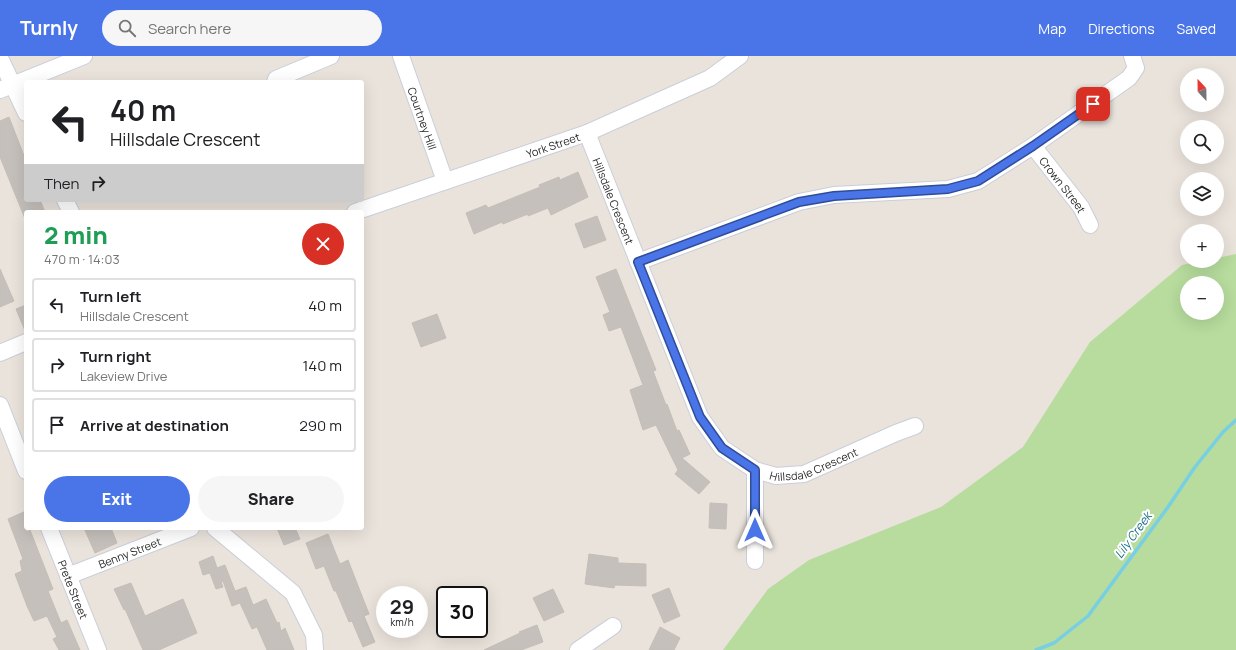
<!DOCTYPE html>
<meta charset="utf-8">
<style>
:root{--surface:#fff;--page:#f6f6f6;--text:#202124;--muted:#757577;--line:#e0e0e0;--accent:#4a75e8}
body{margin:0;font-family:Manrope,sans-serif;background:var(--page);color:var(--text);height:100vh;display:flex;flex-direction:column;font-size:15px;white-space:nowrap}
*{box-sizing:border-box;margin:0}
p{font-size:13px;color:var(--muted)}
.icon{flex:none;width:22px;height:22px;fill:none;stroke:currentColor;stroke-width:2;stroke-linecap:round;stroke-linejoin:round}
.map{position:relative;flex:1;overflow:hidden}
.panel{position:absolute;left:24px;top:154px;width:340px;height:320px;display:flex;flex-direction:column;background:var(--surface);border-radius:4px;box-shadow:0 4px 16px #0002}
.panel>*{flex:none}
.guide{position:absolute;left:24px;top:24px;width:340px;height:122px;border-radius:4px;box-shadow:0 4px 16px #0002;background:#fff;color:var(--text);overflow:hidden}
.needle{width:26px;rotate:338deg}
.controls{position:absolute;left:1180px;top:12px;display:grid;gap:8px}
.controls a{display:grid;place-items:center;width:44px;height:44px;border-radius:50%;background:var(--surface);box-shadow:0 4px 16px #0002;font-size:20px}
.speed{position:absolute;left:376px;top:530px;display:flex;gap:8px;font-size:20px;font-weight:700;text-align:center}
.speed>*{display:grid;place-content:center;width:52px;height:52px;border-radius:50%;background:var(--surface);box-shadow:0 4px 16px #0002;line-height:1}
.speed small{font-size:10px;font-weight:400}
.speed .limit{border:2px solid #111;border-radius:6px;background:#fff;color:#111}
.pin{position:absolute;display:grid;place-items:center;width:34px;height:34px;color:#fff;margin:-17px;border-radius:8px;box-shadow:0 2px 6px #0006}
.me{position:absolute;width:44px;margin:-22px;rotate:0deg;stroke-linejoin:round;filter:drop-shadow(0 0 3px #0008)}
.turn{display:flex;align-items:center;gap:14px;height:84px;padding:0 20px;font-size:18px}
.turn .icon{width:52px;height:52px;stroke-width:2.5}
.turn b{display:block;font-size:28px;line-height:34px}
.then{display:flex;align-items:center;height:38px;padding:0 20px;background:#0003;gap:8px;font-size:15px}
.round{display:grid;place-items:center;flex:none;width:42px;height:42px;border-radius:21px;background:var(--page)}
.summary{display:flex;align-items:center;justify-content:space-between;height:68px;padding:0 20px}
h1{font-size:24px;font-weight:800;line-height:30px;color:#1e9e55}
.button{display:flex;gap:8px;margin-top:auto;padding:8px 20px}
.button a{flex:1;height:46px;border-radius:24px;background:var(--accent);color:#fff;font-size:16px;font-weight:800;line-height:46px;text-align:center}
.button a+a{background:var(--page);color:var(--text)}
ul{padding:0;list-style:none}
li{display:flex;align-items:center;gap:12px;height:54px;margin:0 8px 6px;padding:0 12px;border:2px solid var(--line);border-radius:4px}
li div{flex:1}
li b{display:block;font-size:15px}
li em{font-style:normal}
header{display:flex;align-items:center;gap:24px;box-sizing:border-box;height:56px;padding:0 20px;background:var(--accent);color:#fff}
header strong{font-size:19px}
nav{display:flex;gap:22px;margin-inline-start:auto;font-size:14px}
.search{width:280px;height:36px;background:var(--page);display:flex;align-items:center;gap:10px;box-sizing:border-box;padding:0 14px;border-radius:22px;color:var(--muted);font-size:15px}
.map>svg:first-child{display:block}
.green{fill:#b7dc9d;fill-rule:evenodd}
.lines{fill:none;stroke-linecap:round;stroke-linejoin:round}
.stream{stroke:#78cfe3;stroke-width:3.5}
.building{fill:#c5c0bb;stroke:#c5beb6}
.minor-casing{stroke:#caced9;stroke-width:18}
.minor{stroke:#fff;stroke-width:16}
.route-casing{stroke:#304c97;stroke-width:10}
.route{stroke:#4a75e8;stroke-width:7}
.labels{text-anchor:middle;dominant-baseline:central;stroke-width:4;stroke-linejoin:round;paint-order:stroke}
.street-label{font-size:11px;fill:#292929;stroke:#fff}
.water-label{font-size:12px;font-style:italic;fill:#1a6e8c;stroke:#fff}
</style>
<header>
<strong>Turnly</strong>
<div class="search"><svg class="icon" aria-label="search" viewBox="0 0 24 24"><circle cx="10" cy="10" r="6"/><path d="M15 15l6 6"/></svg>Search here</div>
<nav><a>Map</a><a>Directions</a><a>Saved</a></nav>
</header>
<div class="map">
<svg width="1236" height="594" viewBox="0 0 1236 594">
<rect width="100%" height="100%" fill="#eae3dc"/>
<path class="green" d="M1236,198v396h-513l45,-61 41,-29 132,-53 82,-60 67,-105 92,-77 19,-4h16v-3zM1187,227h30v30h-30z"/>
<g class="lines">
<path class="stream" d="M1036,594l18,-7 34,-27 80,-109 27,-40 28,-35 13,-12"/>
</g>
<path class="building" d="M9,61l17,44v39h14l5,12h-19v9l-26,-64v-36z
M578,116l10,25 -37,18 -3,-7 -20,8v-2l-25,10 -1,-2 -28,12 -8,-21 20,-8 2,3 52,-21 -1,-2 20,-8 1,3z
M597,160l9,24 -22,8 -9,-24z
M0,213l14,32 -14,6z
M616,213l40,101 -3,1 13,34 1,-1 10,27 2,-1 11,24 -8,4 28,24 -11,12 -24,-20 3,-4 -22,-45 -13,5 -13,-40 13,-5 -22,-58 -12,4 -6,-16 7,-3 -14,-35z
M26,249v28l-10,-24z
M437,258l9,24 -25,9 -9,-24z
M710,447l17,1 -1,25 -17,-1z
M26,455v21l4,-2 23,59 -5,2 13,32 6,-3 13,30h-21l-6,-11 4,-2 -10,-21 -13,5 -7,-15 -12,-32 7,-3 -2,-10 3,-2 -15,-40z
M84,472h27l6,15 -22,10z
M277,472h18l5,11 -16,6z
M328,478l12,30 8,-4 21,54 -5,2 11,26 -12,5 -11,-26 -3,1 -13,-31h-2l-10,-25 -8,3 -10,-26z
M589,498l29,4v5l28,1v22l-31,-1 -1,3 -29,-4z
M213,500l4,12 8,-3 10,26 11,-4 7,18 13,-6 11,24 2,-1 2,9 4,-3 9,22h-27l-10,-23 -5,2 -12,-26 -8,3 -9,-25 -2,1 2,5 -7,2 -6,-16 -7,2 -4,-13z
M131,527l14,33 38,-17 14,34 -38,17h-16l-18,-41 -1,1 -10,-21z
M669,532l11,28 -16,7 -12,-28z
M553,533l11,23 -20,9 -11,-23z
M537,569l6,17 -22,8h-37l36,-17 -1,-1z
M660,571l20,11 -6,12h-25z"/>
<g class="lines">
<defs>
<g id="minor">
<path id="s1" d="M401,0l44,125"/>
<path d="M0,2l26,55"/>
<path d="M275,26l1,-3 55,-23"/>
<path d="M0,34l84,-34"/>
<path id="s2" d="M587,77l113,284 22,31 33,22 21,6 28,-2 92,-41 19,-7"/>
<path id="s3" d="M1033,90l48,61 9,18"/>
<path d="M65,144l6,12"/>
<path id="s4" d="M355,156l232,-79 123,-55 30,-22"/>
<path d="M638,206l161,-60 35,-7 114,-6 30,-8 55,-35 96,-68 7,-10 -4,-12"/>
<path d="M0,297l26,-11"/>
<path d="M0,349l26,66"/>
<path id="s5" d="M49,472l49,122"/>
<path d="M215,472l78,65 21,42 1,15"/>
<path d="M755,505v-91"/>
<path id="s6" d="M68,520l123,-48"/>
<path d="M578,594l35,-24"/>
</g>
</defs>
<use href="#minor" class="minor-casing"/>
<use href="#minor" class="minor"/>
</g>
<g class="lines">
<defs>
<path id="route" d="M755,474v-60l-33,-22 -22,-31 -62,-155 161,-60 35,-6 114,-7 30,-8 55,-35 60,-42"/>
</defs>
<use href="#route" class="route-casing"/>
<use href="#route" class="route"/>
</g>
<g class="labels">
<g class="street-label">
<text stroke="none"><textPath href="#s1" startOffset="66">Courtney Hill</textPath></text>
<text stroke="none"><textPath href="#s4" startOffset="209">York Street</textPath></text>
<text stroke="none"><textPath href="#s3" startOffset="49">Crown Street</textPath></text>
<text stroke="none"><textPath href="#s2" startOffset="73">Hillsdale Crescent</textPath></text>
<text stroke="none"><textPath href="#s2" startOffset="445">Hillsdale Crescent</textPath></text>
<text stroke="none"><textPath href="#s6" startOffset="66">Benny Street</textPath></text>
<text stroke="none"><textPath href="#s5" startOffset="66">Prete Street</textPath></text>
</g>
<g class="water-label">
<text transform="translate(1133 479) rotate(-54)">Lily Creek</text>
</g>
</g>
</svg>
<div class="controls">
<a><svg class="needle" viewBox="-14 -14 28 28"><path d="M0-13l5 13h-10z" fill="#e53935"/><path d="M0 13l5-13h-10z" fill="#757577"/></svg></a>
<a><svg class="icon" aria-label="search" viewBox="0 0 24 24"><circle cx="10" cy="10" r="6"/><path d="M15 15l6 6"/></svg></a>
<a><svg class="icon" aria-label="layers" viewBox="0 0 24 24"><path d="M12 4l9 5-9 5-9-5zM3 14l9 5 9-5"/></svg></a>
<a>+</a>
<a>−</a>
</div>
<div class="speed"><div>29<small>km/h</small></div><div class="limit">30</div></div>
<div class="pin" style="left:1093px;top:48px;background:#d93025"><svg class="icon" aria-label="arrive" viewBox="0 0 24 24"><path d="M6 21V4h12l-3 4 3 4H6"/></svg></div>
<svg class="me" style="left:755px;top:474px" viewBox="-20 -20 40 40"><path d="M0-17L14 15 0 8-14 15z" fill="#4a75e8" stroke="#fff" stroke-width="4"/></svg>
<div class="guide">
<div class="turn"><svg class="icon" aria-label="left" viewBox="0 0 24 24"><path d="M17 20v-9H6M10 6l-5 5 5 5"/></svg><div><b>40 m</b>Hillsdale Crescent</div></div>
<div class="then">Then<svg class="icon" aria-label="right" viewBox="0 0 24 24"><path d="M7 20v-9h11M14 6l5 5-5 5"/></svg></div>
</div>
<section class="panel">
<div class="summary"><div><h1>2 min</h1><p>470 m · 14:03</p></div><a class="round" style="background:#d93025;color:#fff"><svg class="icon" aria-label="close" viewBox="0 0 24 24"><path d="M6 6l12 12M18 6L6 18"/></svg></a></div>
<ul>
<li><svg class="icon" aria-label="left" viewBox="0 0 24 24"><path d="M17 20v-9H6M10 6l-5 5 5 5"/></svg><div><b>Turn left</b><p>Hillsdale Crescent</p></div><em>40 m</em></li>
<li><svg class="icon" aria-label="right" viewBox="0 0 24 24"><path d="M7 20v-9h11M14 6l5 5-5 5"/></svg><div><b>Turn right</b><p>Lakeview Drive</p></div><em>140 m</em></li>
<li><svg class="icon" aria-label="arrive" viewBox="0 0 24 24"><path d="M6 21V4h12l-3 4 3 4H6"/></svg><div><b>Arrive at destination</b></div><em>290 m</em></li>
</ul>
<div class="button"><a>Exit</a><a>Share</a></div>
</section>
</div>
